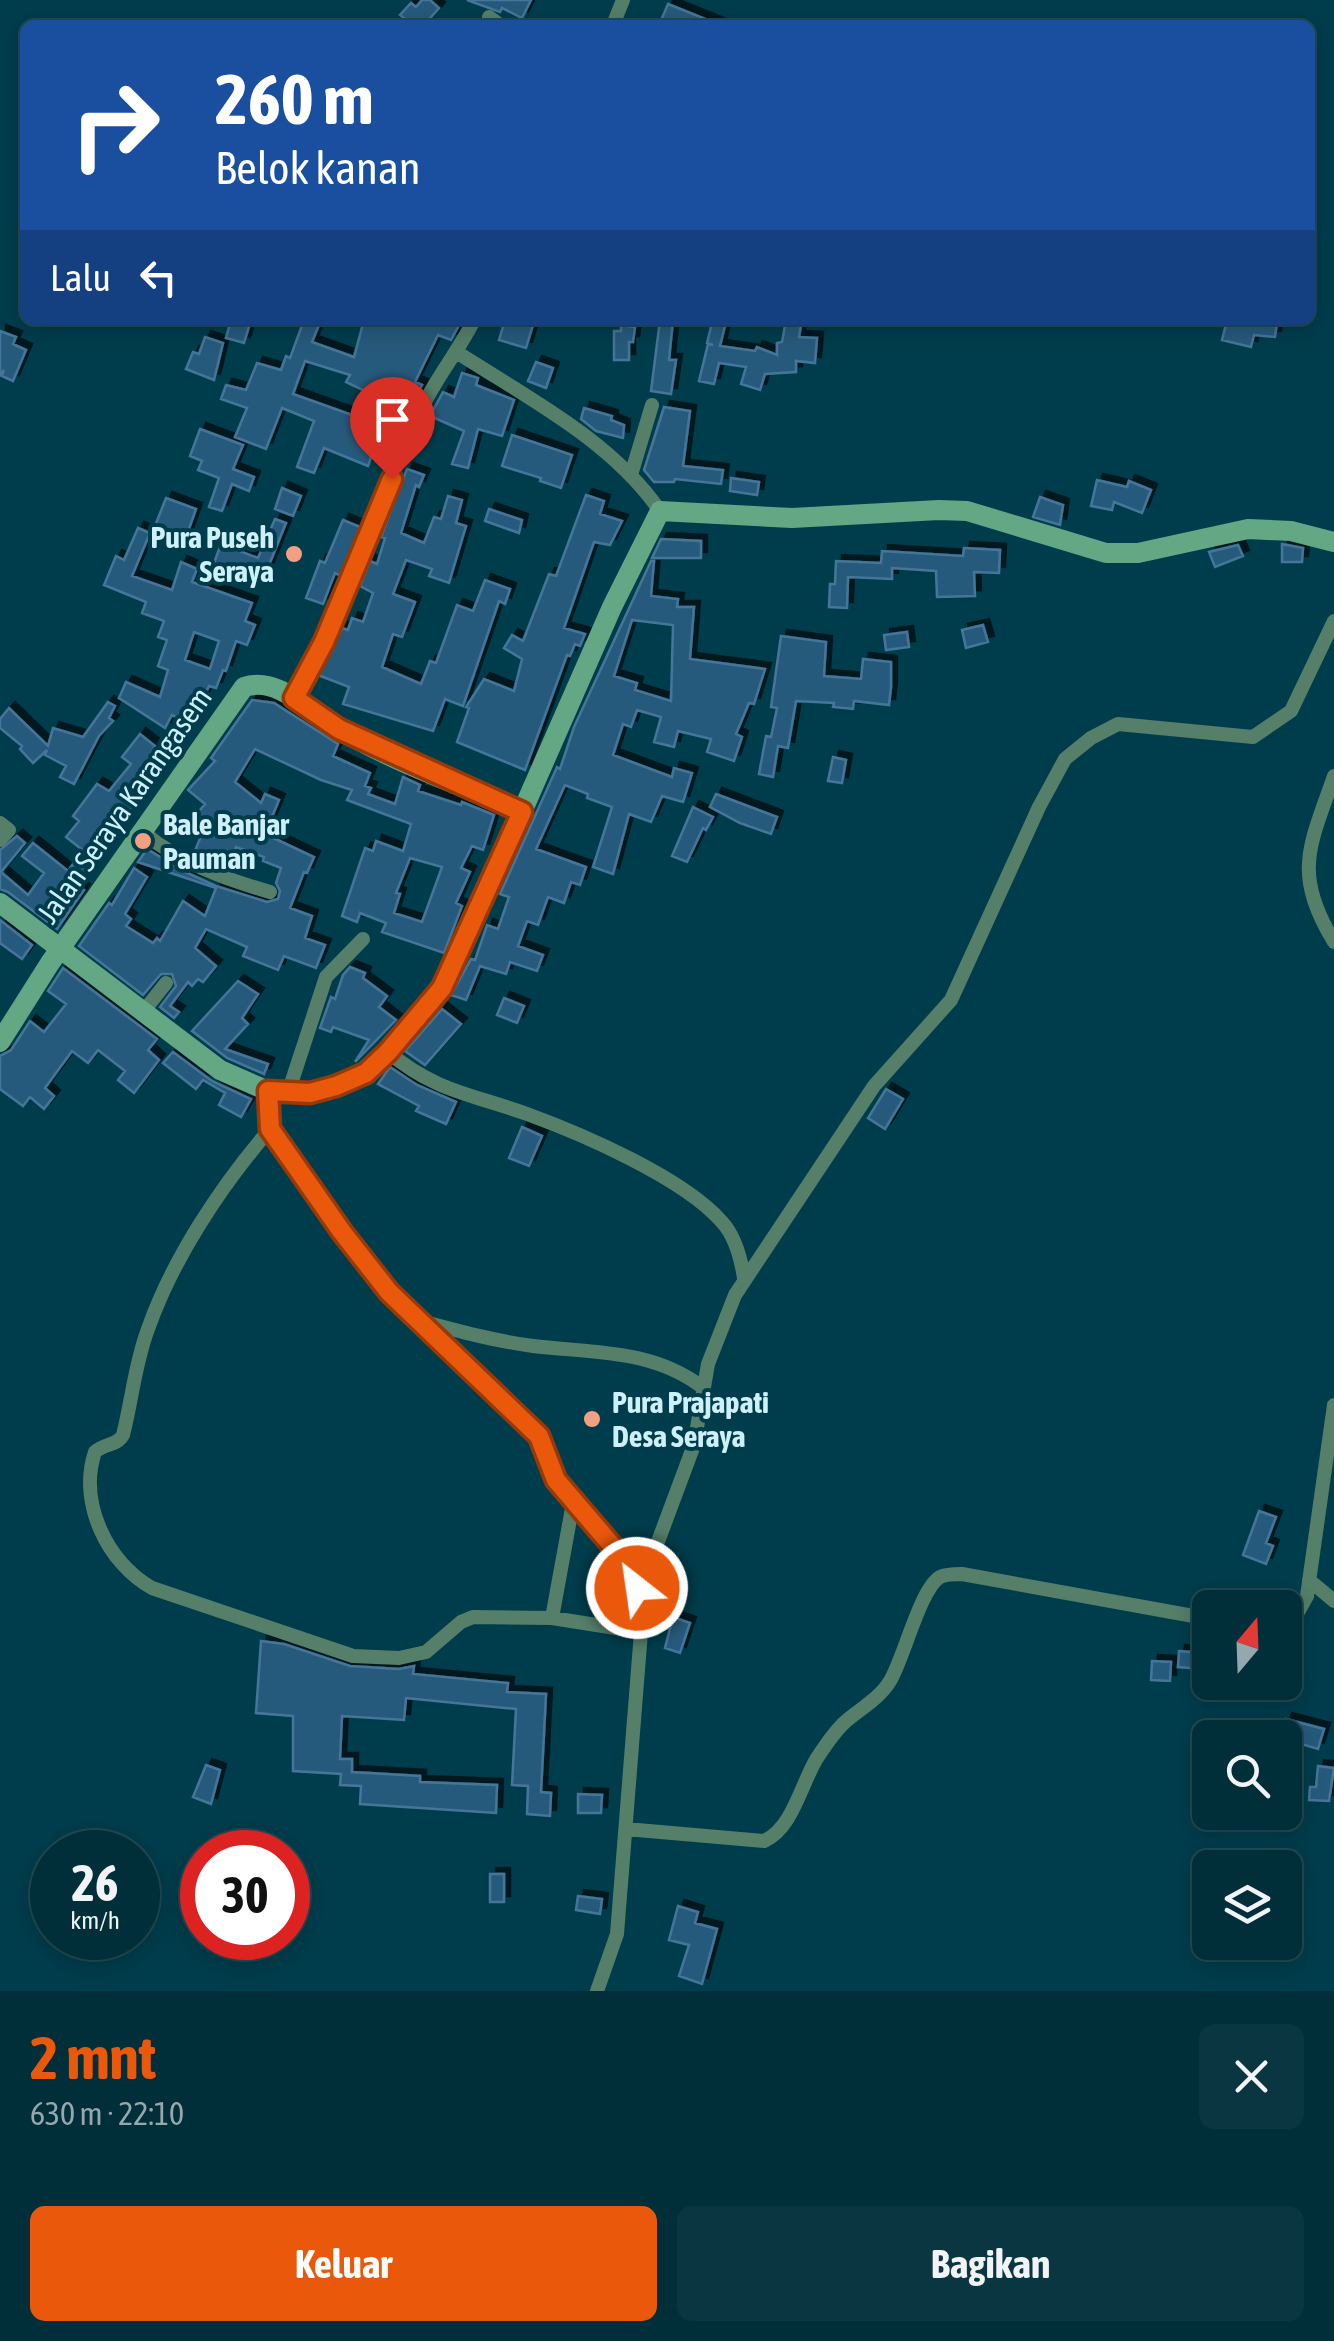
<!DOCTYPE html>
<html lang="id">
<meta charset="utf-8">
<style>
:root{--surface:#002e39;--page:#0a3641;--text:#f1f3f6;--muted:#95a8ae;--line:#224a53;--accent:#ea580c}
body{margin:0;font-family:"Asap Condensed",sans-serif;background:var(--page);color:var(--text);height:100vh;display:flex;flex-direction:column;font-size:38px;white-space:nowrap}
*{box-sizing:border-box;margin:0}
p{font-size:32px;color:var(--muted)}
.icon{flex:none;width:55px;height:55px;fill:none;stroke:currentColor;stroke-width:2;stroke-linecap:round;stroke-linejoin:round}
.map{position:relative;height:1991px;overflow:hidden}
.details{display:flex;flex-direction:column;background:var(--surface);flex:1}
.details>*{flex:none}
.top-card{position:absolute;left:20px;top:20px;width:1295px;height:305px;border-radius:15px;box-shadow:0 5px 25px #0003,0 0 0 2px var(--line);background:#1a4fa0;color:#fff;overflow:hidden}
.needle{width:65px;rotate:19deg}
.buttons{position:absolute;left:1192px;top:1590px;display:grid;gap:20px}
.buttons a{display:grid;place-items:center;width:110px;height:110px;border-radius:15px;background:var(--surface);box-shadow:0 5px 25px #0003,0 0 0 2px var(--line);font-size:50px}
.speed{position:absolute;left:30px;top:1830px;display:flex;gap:20px;font-size:50px;font-weight:700;text-align:center}
.speed>*{display:grid;place-content:center;width:130px;height:130px;border-radius:50%;background:var(--surface);box-shadow:0 5px 25px #0003,0 0 0 2px var(--line);line-height:1}
.speed small{font-size:25px;font-weight:400}
.speed .limit{border:15px solid #d22;background:#fff;color:#111}
.pin{position:absolute;display:grid;place-items:center;width:85px;height:85px;color:#fff;margin:-102px -42px;border-radius:50% 50% 50% 0;rotate:-45deg;box-shadow:0 0 10px #0007}
.pin .icon{rotate:45deg}
.me{position:absolute;width:110px;margin:-55px;rotate:330deg;stroke-linejoin:round;filter:drop-shadow(0 0 8px #0008)}
.turn{display:flex;align-items:center;gap:35px;height:210px;padding:0 30px;font-size:45px}
.turn .icon{width:130px;height:130px;stroke-width:2.5}
.turn b{display:block;font-size:70px;line-height:85px}
.then{display:flex;align-items:center;height:95px;padding:0 30px;background:#0003;gap:20px;font-size:38px}
.round{display:grid;place-items:center;flex:none;width:105px;height:105px;border-radius:15px;background:var(--page)}
.head{display:flex;align-items:center;justify-content:space-between;height:170px;padding:0 30px}
h1{font-size:60px;font-weight:700;line-height:75px;color:var(--accent)}
.action{display:flex;gap:20px;margin-top:auto;padding:20px 30px}
.action a{flex:1;height:115px;border-radius:15px;background:var(--accent);color:#fff;font-size:40px;font-weight:700;line-height:115px;text-align:center}
.action a+a{background:var(--page);color:var(--text)}
.map>svg:first-child{display:block}
.building{fill:#285a7b;stroke:#457699;stroke-width:2.5;fill-rule:evenodd;filter:url(#shadow)}
.lines{fill:none;stroke-linecap:round;stroke-linejoin:round}
.street{stroke:#557f69;stroke-width:14}
.secondary{stroke:#63a784;stroke-width:20}
.route-casing{stroke:#983908;stroke-width:25}
.route{stroke:#ea580c;stroke-width:18}
.poi-dot{fill:#f3a082;stroke:#003d4c;stroke-width:4}
.labels{text-anchor:middle;dominant-baseline:central;stroke-width:8;stroke-linejoin:round;paint-order:stroke}
.poi-label{font-size:30px;font-weight:bold;fill:#cef0fb;stroke:#003d4c;text-anchor:start}
.street-label{font-size:30px;fill:#cef0fb;stroke:#003d4c}
</style>
<div class="map">
<svg width="1334" height="1991" viewBox="0 0 1334 1991">
<defs>
<filter id="shadow"><feDropShadow dx="6" dy="-6" stdDeviation="0" flood-color="#0009"/></filter>
</defs>
<rect width="100%" height="100%" fill="#003d4c"/>
<path class="building" d="M422,0h8l9,8 -15,17h-12l-12,-10 11,-12 5,4z
M467,0h64l-9,18 -20,-10 -2,4z
M668,4l50,20v1h-59z
M231,320h20l-7,23 -18,-5z
M304,320h17l-9,22 42,15 10,-37h83l11,7 -7,13 -13,-5 -23,47 7,3 -12,24 -8,12 -16,-7 -18,52 -44,-18 -10,25 -17,-6 17,-46 -32,-13 -16,41 -31,-12 12,-29 -26,-9 5,-14 20,5 11,-27 24,7 5,-14 4,2zM305,361l45,14 -4,7 25,12 -8,25 -70,-25z
M505,320l28,5 -7,23 -27,-8z
M660,320h13l-4,40h7l-5,34 -20,-3z
M786,320h16l-3,17 18,1 -2,25 -19,-2v11l-31,2 -5,16 -19,-6 5,-17 -27,-4 -5,21 -15,-3 9,-37 5,1 -6,-2 5,-20 13,3 -5,20 35,5 2,-4 20,8v-12l5,-1z
M1227,320l50,2 -2,15 -21,-2 -3,12 -29,-7z
M621,325l14,2 -2,15h-4v18h-15v-29h7z
M0,331l16,6 -3,7 13,6 -13,31 -11,-5 2,-6 -4,5z
M205,337l18,6 -9,37 -28,-11 7,-17 6,2z
M536,362l17,6 -7,20 -18,-7z
M462,373l16,5 -2,7 38,15 -12,36 -24,-7 -10,39 -16,-4 12,-33 -34,-15 13,-24 11,5z
M664,407l26,4 -7,55 40,4 -2,14 -46,-5 -1,3h-20l-10,-12z
M584,408l28,8 -1,4 13,5 -1,13 -27,-7 -15,-12z
M200,429l43,16 -10,24 21,8 -5,14 -17,-7 -10,27 -13,-4 10,-29 -21,-8 4,-9 -12,-5z
M512,435l60,20 -11,33 -21,-7 1,-3 -39,-12z
M407,469l17,6 -5,12 -3,-2 -15,48 23,10 10,-26 7,2 7,-23 14,4 -6,23 10,3 -17,57 -20,-7 3,-7 -26,-9 -13,34 22,8 -13,35 -9,-3 -11,33 39,17 9,-23 6,2 21,-58 16,6 12,-31 25,9 -5,15 -6,-3 -36,105 -18,-7 -12,32 -90,-27 6,-17 -31,-12 24,-47 6,2 4,-12 11,4 10,-29 -13,-7 10,-25 7,3 8,-26 -4,-1z
M731,478l28,4 -2,13 -27,-4z
M1097,480l30,7 2,-6 22,9 -9,23 -28,-11 -2,8 -21,-4z
M282,488l19,8 -8,20 -18,-7z
M586,495l18,6 -4,13 22,7 -12,24 -16,-3 -30,86 21,6 -5,12 -5,-2 -5,12 -3,-1 -42,115 -68,-28 12,-34 -3,-1 18,-28 30,12 8,-32 -18,-11 8,-13 11,6 26,-67 7,2z
M1040,497l23,8 -3,20 -27,-8z
M166,498l30,11 -12,34 -31,-12z
M489,509l33,11 -3,13 -34,-12z
M275,519l11,4 -23,57 -49,-17 7,-19 37,14z
M343,520l17,7 -19,49 -6,-3 -12,31 -17,-6 14,-37 5,2z
M138,528l12,5 -18,43 40,14 9,-28 16,7 -5,13 60,21 -7,18 10,4 -8,20 -11,-4 -10,30 -3,-1 -7,18 -7,-2 -18,38 -19,-9 -7,13 -46,-30 7,-16 34,15 8,-27 -10,-4 9,-26 -9,-3 6,-16 -22,-8 4,-11 -42,-17 12,-29 8,4zM194,632l25,9 -9,28 -25,-9z
M661,539l40,2v17h-49z
M1282,544l21,4 -1,14h-20z
M1238,545l5,11 -28,11 -6,-15z
M964,548l36,2 -1,23 -25,-1 1,24 -38,1 -1,-26 -44,-3v11l-44,-2 -1,31 -18,-1 1,-23h5l1,-23 45,2 1,-12 81,5z
M651,561h3l-3,35 27,3 -1,8h17l-4,52 75,10 -11,35 -5,-1 -13,31 6,3 -8,24 -27,-9 4,-13 -33,-8 -4,16 -20,-5 7,-25 -24,-7 -6,17 -8,-3 -10,31 59,22 2,-9 18,5 -9,29 -21,-6 -11,26 -22,-8 -16,60 -20,-7 19,-60 -25,-9 1,-4 -23,-9 -29,64 50,18 -6,18 -9,-3 -7,21 -16,-6 -10,28 -11,-4 -9,25 25,9 -6,16 -27,-9 -4,12 -26,-8 -14,34 -15,-5 20,-36 4,1 12,-35 11,4 11,-32 -9,-3 57,-127 3,2 14,-42zM632,620l41,5 -2,76 -36,-11 2,-7 -23,-7z
M983,625l5,17 -22,6 -4,-18z
M907,632l2,15 -23,3 -2,-15z
M781,636l45,6 -2,34 37,3 2,-20 28,3v25l-2,18 -35,-4 -1,8 -20,-2 1,-4 -38,-2 -8,47 -10,-2 -5,31 -14,-3 7,-38 5,1 6,-29 -6,-1z
M252,700l22,3 64,41 -5,12 37,17 -5,13 6,2 -3,6 27,10 8,-27 17,8 -2,6 43,14 1,-3 32,13 -11,35 -11,-4 -11,22 9,4 -14,31 6,3 -18,47 -62,-21 4,-9 -26,-10 -3,9 -15,-6 23,-68 8,3 3,-10 27,10 8,-27 -64,-24 5,-10 -31,-10 -66,-31 -20,33 26,21 4,-9 14,6 -14,34 49,23 -7,16 -3,-1 -14,36 22,8 -7,22 20,7 -9,23 -32,-12 -6,14 -35,-14 4,-9 -41,-18 -11,19 21,18 -13,16 -5,-3 -6,7 -4,-4 -18,24 9,6 -5,6 -14,-11 16,-21 -4,-12h-11l-18,21 -64,-49 30,-43 3,2 22,-37 13,9 -22,37 6,5 -5,7 27,17 4,-5 3,3 23,-40 22,15 11,-28 -78,-26 9,-13 36,22 33,15 51,16 11,-3 2,-8 -4,-8 5,-15 -18,-7 1,-4 -28,-10 -7,21 -35,-15 12,-29 -11,-8 10,-12 -17,-14 27,-29 -4,-3zM410,858l32,9 -20,55 -28,-9 6,-19 -4,-1z
M108,702l7,4 -6,12 4,3 -14,15 -25,48 -14,-7 6,-11 -21,-11 2,-5 -14,13 -13,-14 2,-3 -22,-18v-9l9,-11 39,38 5,-18 30,9z
M140,734l15,12 -4,7 14,9 -21,30 -16,20 -3,-3 -35,47 -24,-19 13,-16 -6,-5 24,-32 12,7 22,-27 -9,-7z
M833,757l13,3 -4,23 -14,-2z
M716,794l61,23 -6,17 -31,-11 -30,-16z
M693,807l20,10 -7,13 -3,-2 -16,34 -15,-6z
M17,836l8,7 -24,29 27,23 16,-22 -22,-17 11,-13 35,28 13,-18 13,10 -17,22 7,5 -27,39 -49,-37 -8,-3v-39z
M0,920l32,25 -10,14 -22,-16z
M350,967l15,6 -2,5 24,18 -8,11 17,13 -41,42 14,-22 -36,-13 -2,5 -11,-4 11,-31 4,2 8,-24z
M63,968l94,71 -9,11 11,10 -25,33 -16,-13 7,-9 -27,-21 -10,13 -16,-12 -27,37 9,8 -10,13 -14,-12 -7,9 -23,-17v-33l11,-6 19,-29 14,11 22,-28 -18,-13z
M238,981l20,13 -16,24 6,6 -23,25 43,15 -4,10 -37,-16 -35,-27z
M504,998l20,8 -7,17 -20,-8z
M442,1009l19,15 -36,41 -20,-14z
M173,1052l39,29 39,18 -10,18 -22,-12 6,-12 -22,-13 -7,9 -33,-26z
M390,1067l27,18 39,17 -10,22 -30,-13 3,-5 -41,-22z
M886,1089l17,10 -18,30 -17,-11z
M522,1127l20,9 -13,30 -20,-8z
M1259,1511l17,6 -10,26 7,3 -7,18 -23,-9z
M673,1617l17,6 -10,30 -15,-5z
M261,1641l23,3 66,22 49,3 15,-3 -1,8 95,9 -1,9 39,2 -5,98 10,1 -1,23 -23,-2 1,-28 -16,-1 4,-76 -110,-11 -2,22 -62,-4 -2,43h12v13l68,4v6l77,3 -1,28 -136,-9 1,-18 -21,-1 1,-11 -48,-3v-55l-37,-3z
M1179,1651l22,2 -1,16 -22,-2z
M1152,1661l19,1 -1,19 -19,-1z
M1286,1719l38,10 -6,20 -37,-11z
M206,1765l14,5 -9,34 -18,-7z
M1318,1766l16,2 -5,33 -20,-1 1,-13h6z
M578,1794l24,1 -1,18h-23z
M490,1874h14v28h-14z
M578,1896l24,3 -2,15 -24,-4z
M678,1906l20,6 -3,11 22,6 -15,55 -23,-8 10,-31 -20,-5z"/>
<g class="lines">
<path class="street" d="M489,17l11,8
M613,25l10,-25
M458,353c70,45 154,88 202,158
M631,475l21,-70
M293,698c55,-89 82,-192 127,-286 15,-33 38,-60 54,-92
M1334,776c-24,70 -42,96 0,166
M0,823l9,7 -9,10
M144,833c36,30 81,46 126,59
M143,1012l23,-29
M388,1052c48,40 84,42 139,62 55,20 157,64 195,108 13,14 19,37 22,56
M268,1091l2,38 5,10 97,132 94,95 60,54 13,16 17,44 75,89c8,21 9,41 10,63l-24,302 -20,57
M288,1093l38,-116 37,-38
M270,1129c-49,57 -97,129 -122,200 -13,34 -16,71 -25,106 -6,11 -19,8 -28,17 -17,50 12,111 57,136l201,68 46,2 27,-6 35,-30 12,-5 79,1 89,14
M421,1321c37,10 74,20 112,25 60,7 119,3 169,41
M631,1569l19,-8 3,-6 41,-110 14,-81 27,-69 139,-209 77,-86 88,-193 26,-48 26,-21 27,-14 135,13 38,-26 43,-90
M1309,1580l25,21
M552,1618l21,-115
M1285,1624l8,-3 14,-25 27,-191
M626,1829l138,12c29,-13 37,-57 53,-83 8,-12 17,-26 28,-36 15,-13 35,-24 45,-41 14,-23 30,-92 50,-104 6,-3 15,-3 22,-3l248,45"/>
<path class="secondary" d="M0,903l220,167 48,21 42,2 56,-20 64,-70 23,-37 69,-154
M0,1042l50,-79 194,-276c33,-11 63,22 88,38 57,36 129,60 190,87l90,-205 48,-96 132,7 147,-8 28,1 139,42h32l110,-24 43,2 43,11"/>
</g>
<g class="lines">
<defs>
<path id="route" d="M392,479l-68,163 -30,56 45,31 183,83 -80,176 -54,64 -22,21 -30,13 -26,7 -42,-2 2,38 72,103 47,60 150,144 17,44 76,89 5,19"/>
</defs>
<use href="#route" class="route-casing"/>
<use href="#route" class="route"/>
</g>
<g class="poi-dot">
<circle cx="294" cy="554" r="10"/>
<circle cx="143" cy="841" r="10"/>
<circle cx="592" cy="1419" r="10"/>
</g>
<g class="labels">
<g class="poi-label">
<text x="274" y="537" text-anchor="end">Pura Puseh<tspan x="274" dy="34">Seraya</tspan></text>
<text x="163" y="824">Bale Banjar<tspan x="163" dy="34">Pauman</tspan></text>
<text x="612" y="1402">Pura Prajapati<tspan x="612" dy="34">Desa Seraya</tspan></text>
</g>
<g class="street-label">
<text transform="translate(124 805) rotate(-55)">Jalan Seraya Karangasem</text>
</g>
</g>
</svg>
<div class="buttons">
<a><svg class="needle" viewBox="-14 -14 28 28"><path d="M0-13l5 13h-10z" fill="#e53935"/><path d="M0 13l5-13h-10z" fill="#95a8ae"/></svg></a>
<a><svg class="icon" aria-label="search" viewBox="0 0 24 24"><circle cx="10" cy="10" r="6"/><path d="M15 15l6 6"/></svg></a>
<a><svg class="icon" aria-label="layers" viewBox="0 0 24 24"><path d="M12 4l9 5-9 5-9-5zM3 14l9 5 9-5"/></svg></a>
</div>
<div class="speed"><div>26<small>km/h</small></div><div class="limit">30</div></div>
<div class="pin" style="left:392px;top:479px;background:#d93025"><svg class="icon" aria-label="arrive" viewBox="0 0 24 24"><path d="M6 21V4h12l-3 4 3 4H6"/></svg></div>
<svg class="me" style="left:637px;top:1588px" viewBox="-20 -20 40 40"><circle r="17" fill="#ea580c" stroke="#fff" stroke-width="3"/><path d="M0-11L8 9 0 5-8 9z" fill="#fff"/></svg>
<div class="top-card">
<div class="turn"><svg class="icon" aria-label="right" viewBox="0 0 24 24"><path d="M7 20v-9h11M14 6l5 5-5 5"/></svg><div><b>260 m</b>Belok kanan</div></div>
<div class="then">Lalu<svg class="icon" aria-label="left" viewBox="0 0 24 24"><path d="M17 20v-9H6M10 6l-5 5 5 5"/></svg></div>
</div>
</div>
<section class="details">
<div class="head"><div><h1>2 mnt</h1><p>630 m · 22:10</p></div><a class="round"><svg class="icon" aria-label="close" viewBox="0 0 24 24"><path d="M6 6l12 12M18 6L6 18"/></svg></a></div>
<div class="action"><a>Keluar</a><a>Bagikan</a></div>
</section>
